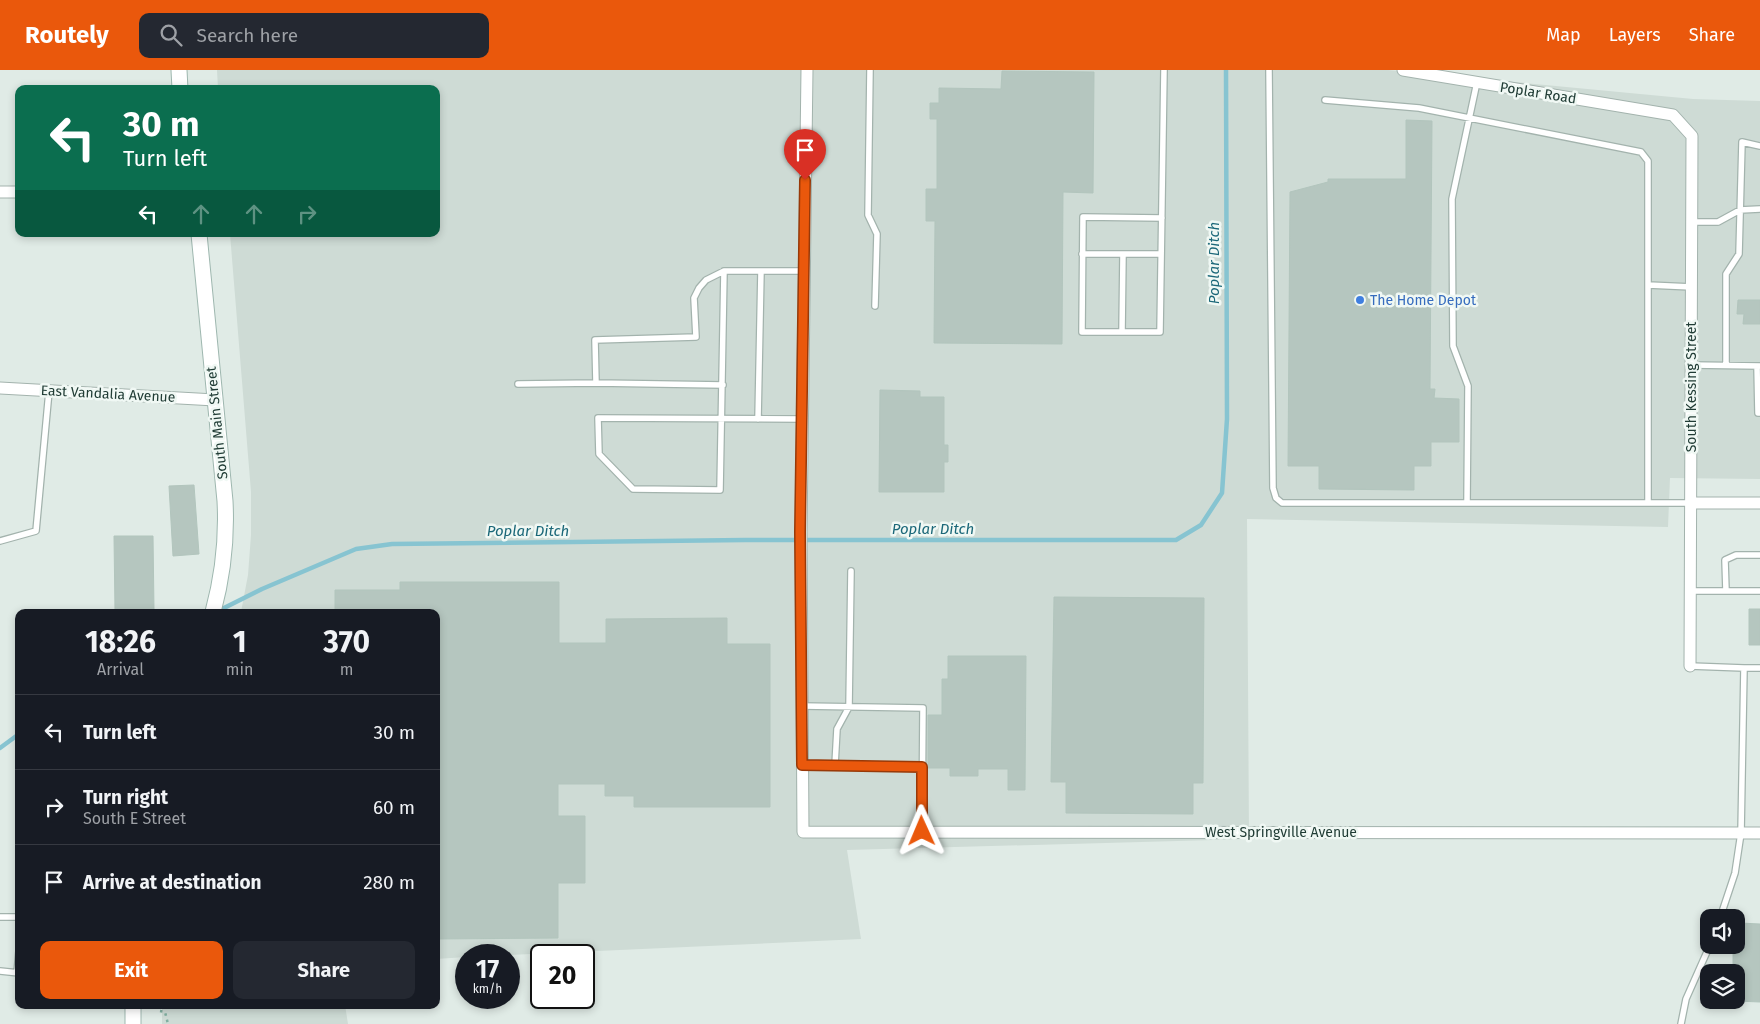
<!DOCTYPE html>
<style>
:root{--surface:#171b24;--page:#242831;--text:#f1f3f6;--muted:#9ea1a6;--line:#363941;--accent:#ea580c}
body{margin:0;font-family:"Fira Sans",sans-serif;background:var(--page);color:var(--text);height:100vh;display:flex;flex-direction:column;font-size:19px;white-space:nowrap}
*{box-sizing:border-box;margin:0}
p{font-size:16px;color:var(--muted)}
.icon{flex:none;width:28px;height:28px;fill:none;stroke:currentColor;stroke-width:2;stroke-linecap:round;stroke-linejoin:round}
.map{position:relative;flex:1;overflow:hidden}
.side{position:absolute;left:15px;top:539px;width:425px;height:400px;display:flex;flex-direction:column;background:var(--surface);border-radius:10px;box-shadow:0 2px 8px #0003}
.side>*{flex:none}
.guide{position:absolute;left:15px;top:15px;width:425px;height:152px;border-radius:10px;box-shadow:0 2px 8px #0003;background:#0b6e4f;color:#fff;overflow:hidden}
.tools{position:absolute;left:1700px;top:839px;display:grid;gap:10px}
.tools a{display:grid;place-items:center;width:45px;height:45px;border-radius:10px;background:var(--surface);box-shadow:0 2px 8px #0003;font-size:25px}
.speed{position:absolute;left:455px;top:874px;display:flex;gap:10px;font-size:25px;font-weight:700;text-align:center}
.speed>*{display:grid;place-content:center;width:65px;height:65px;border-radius:50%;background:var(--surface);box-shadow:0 2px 8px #0003;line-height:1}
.speed small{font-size:12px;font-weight:400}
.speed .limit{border:2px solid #111;border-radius:8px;background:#fff;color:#111}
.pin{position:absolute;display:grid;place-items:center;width:42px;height:42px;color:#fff;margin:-51px -21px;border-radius:50% 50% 50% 0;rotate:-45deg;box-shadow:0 0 5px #0007}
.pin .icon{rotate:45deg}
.me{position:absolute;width:55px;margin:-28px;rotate:359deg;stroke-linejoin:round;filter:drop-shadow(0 0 4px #0008)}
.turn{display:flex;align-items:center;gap:18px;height:105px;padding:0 25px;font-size:22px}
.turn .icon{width:65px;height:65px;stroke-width:2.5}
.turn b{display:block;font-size:35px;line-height:42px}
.lanes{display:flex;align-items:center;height:48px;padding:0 25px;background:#0003;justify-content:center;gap:25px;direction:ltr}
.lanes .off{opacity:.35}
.eta{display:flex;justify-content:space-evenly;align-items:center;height:85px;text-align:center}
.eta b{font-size:30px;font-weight:700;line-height:35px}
.action{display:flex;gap:10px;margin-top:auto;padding:10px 25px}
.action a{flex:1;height:58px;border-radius:10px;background:var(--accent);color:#fff;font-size:20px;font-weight:700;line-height:58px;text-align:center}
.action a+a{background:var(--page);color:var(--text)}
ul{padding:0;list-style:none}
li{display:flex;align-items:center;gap:15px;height:75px;padding:0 25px;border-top:1px solid var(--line)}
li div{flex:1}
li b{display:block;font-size:19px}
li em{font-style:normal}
header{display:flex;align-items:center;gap:30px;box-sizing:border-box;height:70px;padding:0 25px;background:var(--accent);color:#fff}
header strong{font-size:24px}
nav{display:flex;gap:28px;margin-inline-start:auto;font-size:18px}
.search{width:350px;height:45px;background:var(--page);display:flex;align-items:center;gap:12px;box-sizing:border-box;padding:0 18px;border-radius:10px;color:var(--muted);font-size:19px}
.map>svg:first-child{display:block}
.built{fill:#cedbd5}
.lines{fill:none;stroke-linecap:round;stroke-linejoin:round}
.stream{stroke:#87c4d1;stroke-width:4.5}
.building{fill:#b5c6bf;stroke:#b2c5bd}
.service-casing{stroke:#a3b3ad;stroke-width:8}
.minor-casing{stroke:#a3b3ad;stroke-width:13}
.secondary-casing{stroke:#9eb7af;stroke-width:17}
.path{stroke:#80afa1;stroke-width:2.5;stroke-dasharray:2.5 4;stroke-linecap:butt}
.service{stroke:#fff;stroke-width:5.5}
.minor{stroke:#fff;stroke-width:11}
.secondary{stroke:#fff;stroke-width:15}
.route-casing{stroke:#983908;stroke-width:12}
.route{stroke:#ea580c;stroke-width:9}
.shop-dot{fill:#3f7fe0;stroke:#f0f8f4;stroke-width:2}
.labels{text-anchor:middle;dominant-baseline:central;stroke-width:5;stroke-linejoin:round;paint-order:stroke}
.street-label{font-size:14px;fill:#203c35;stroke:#f0f8f4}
.shop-label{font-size:14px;fill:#366cbe;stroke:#f0f8f4;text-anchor:start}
.water-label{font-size:15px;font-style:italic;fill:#1a6778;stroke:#f0f8f4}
</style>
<header>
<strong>Routely</strong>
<div class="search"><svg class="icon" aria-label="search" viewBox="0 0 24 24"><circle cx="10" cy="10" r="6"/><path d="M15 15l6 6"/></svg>Search here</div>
<nav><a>Map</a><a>Layers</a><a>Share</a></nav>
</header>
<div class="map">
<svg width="1760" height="954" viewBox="0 0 1760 954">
<rect width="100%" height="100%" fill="#e0ebe6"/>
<path class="built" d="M217,0h1171l305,29 67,2v378l-90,-1 -2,49 -421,-8 2,320 -402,11 14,89 -352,16h-43v2l-30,2v-347h-195l7,-37 3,-40v-43l-21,-258h206v-145h-218z
M162,935h183l3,19h-186z"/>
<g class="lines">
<path class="stream" d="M216,542l46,-23 94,-40 36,-5 353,-4h431l25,-15 21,-32 5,-74 -1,-349
M0,678l19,-14"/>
</g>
<path class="building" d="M1002,1l92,1 -1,121 -30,-1 -1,152 -128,-1 1,-122h-9v-32h11v-70h-7v-16h9v-15l62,1z
M1406,50l26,1 -2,268h5l-1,9 25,1v43h-28v24h-17v24l-95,-1v-23h-31l2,-274 38,-10v-3h78z
M1738,230h22v24h-17l1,-10h-7z
M880,320l40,1v6h24v48h4v17h-4v30h-65z
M194,415l5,69 -26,2 -4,-70z
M114,466h39l1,75h-39z
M400,512h159v61h47v-24l121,-1v26h43v163h-136v-11h-29v-12h-47v32h27v67h-27v55l-122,1v-327h-101v-22h65z
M1054,527l150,1 -1,185h-10v31l-127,-1v-31h-15z
M1749,539h11v36h-11z
M948,586h78l-1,134h-17v-21h-30v7h-28v-8h-22v-53h14v-36h6z
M1740,853l20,1v78l-24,-1v-29h-3v-27h3v-6h4z"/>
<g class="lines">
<defs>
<path id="service" d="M870,0l-2,145 9,19 -2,72
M1269,0l4,418 3,10 6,5h409
M1325,30l94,8 222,44 7,9v342
M1162,148l-79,-1 -1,115h78l4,-262
M1692,152h26l22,-12 20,-1
M1082,184h79
M724,201l-4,219 -87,-1 -34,-35 -1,-36c68,0 136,1 204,1
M1648,215l44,2
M1122,262l1,-78
M1691,295l69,1
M1726,295v-91l13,-20 3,-112 18,4
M1757,296l1,47h2
M596,313l-1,-43 101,-3 -2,-39 5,-10 7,-8 18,-9h80
M518,314l78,-1 127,2
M758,349l3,-148
M1467,433l1,-117 -15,-40 -1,-147 25,-117
M0,471l36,-10 13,-140
M1690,521h70
M1726,521l-1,-31 11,-5h24
M1690,596l54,2 -3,165 -6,40 -15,45
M1744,598h16
M802,636l121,2 -1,123
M803,695l119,2
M835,695l2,-36 12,-22 2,-136
M0,847h19
M0,901l19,2
M17,903l2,-22
M1681,954l5,-25 24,-54"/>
<path id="minor" d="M807,0l-6,462 2,300 957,1
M1403,0l270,45 19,21 -2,530
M0,122h19
M0,318l215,12
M1691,433h69"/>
<path id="secondary" d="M179,0l1,19
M199,164l26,267c2,38 -2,74 -12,111
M133,954v-19"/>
</defs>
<use href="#service" class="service-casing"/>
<use href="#minor" class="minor-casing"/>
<use href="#secondary" class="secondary-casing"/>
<path class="path" d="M160,941l5,1 3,12"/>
<use href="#service" class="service"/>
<use href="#minor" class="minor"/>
<use href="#secondary" class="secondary"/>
</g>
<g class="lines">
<defs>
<path id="route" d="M805,110l-5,352 2,233 120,2v64"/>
</defs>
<use href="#route" class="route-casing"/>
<use href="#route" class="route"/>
</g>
<circle class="shop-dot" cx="1360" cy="230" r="5"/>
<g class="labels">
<g class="street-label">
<text transform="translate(1538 23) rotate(9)">Poplar Road</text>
<text transform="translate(1691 317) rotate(-90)">South Kessing Street</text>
<text transform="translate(108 324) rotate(3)">East Vandalia Avenue</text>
<text transform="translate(217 353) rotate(-96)">South Main Street</text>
<text x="1281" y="762">West Springville Avenue</text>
</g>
<g class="shop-label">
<text x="1370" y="230">The Home Depot</text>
</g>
<g class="water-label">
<text transform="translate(1214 193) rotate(-90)">Poplar Ditch</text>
<text x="933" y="459">Poplar Ditch</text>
<text x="528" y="461">Poplar Ditch</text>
</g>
</g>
</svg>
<div class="tools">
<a><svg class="icon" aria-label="sound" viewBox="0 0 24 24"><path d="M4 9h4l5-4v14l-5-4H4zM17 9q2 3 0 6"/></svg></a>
<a><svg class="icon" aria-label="layers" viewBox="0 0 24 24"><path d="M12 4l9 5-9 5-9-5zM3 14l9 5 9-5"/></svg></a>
</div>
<div class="speed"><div>17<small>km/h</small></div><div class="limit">20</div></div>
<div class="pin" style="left:805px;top:110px;background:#d93025"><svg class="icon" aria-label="arrive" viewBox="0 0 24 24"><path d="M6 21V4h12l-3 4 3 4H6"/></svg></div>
<svg class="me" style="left:922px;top:761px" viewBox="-20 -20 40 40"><path d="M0-17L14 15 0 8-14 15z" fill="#ea580c" stroke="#fff" stroke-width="4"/></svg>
<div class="guide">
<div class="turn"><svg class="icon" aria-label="left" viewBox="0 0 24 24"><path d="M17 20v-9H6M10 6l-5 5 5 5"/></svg><div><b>30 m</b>Turn left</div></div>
<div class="lanes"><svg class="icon" aria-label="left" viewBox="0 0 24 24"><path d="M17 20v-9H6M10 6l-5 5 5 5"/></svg><svg class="icon off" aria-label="ahead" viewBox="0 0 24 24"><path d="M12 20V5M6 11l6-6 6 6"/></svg><svg class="icon off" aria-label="ahead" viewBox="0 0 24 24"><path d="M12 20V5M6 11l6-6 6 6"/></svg><svg class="icon off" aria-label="right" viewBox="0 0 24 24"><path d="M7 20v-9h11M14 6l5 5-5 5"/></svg></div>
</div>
<section class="side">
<div class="eta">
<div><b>18:26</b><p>Arrival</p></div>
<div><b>1</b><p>min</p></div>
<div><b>370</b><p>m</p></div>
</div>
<ul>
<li><svg class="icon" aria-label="left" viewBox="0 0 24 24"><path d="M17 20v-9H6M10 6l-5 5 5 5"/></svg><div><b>Turn left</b></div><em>30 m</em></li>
<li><svg class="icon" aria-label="right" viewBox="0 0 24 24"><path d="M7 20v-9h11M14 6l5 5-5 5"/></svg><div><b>Turn right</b><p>South E Street</p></div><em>60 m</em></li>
<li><svg class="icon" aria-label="arrive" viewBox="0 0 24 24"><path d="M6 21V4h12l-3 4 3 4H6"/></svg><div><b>Arrive at destination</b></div><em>280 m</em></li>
</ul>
<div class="action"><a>Exit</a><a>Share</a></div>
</section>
</div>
